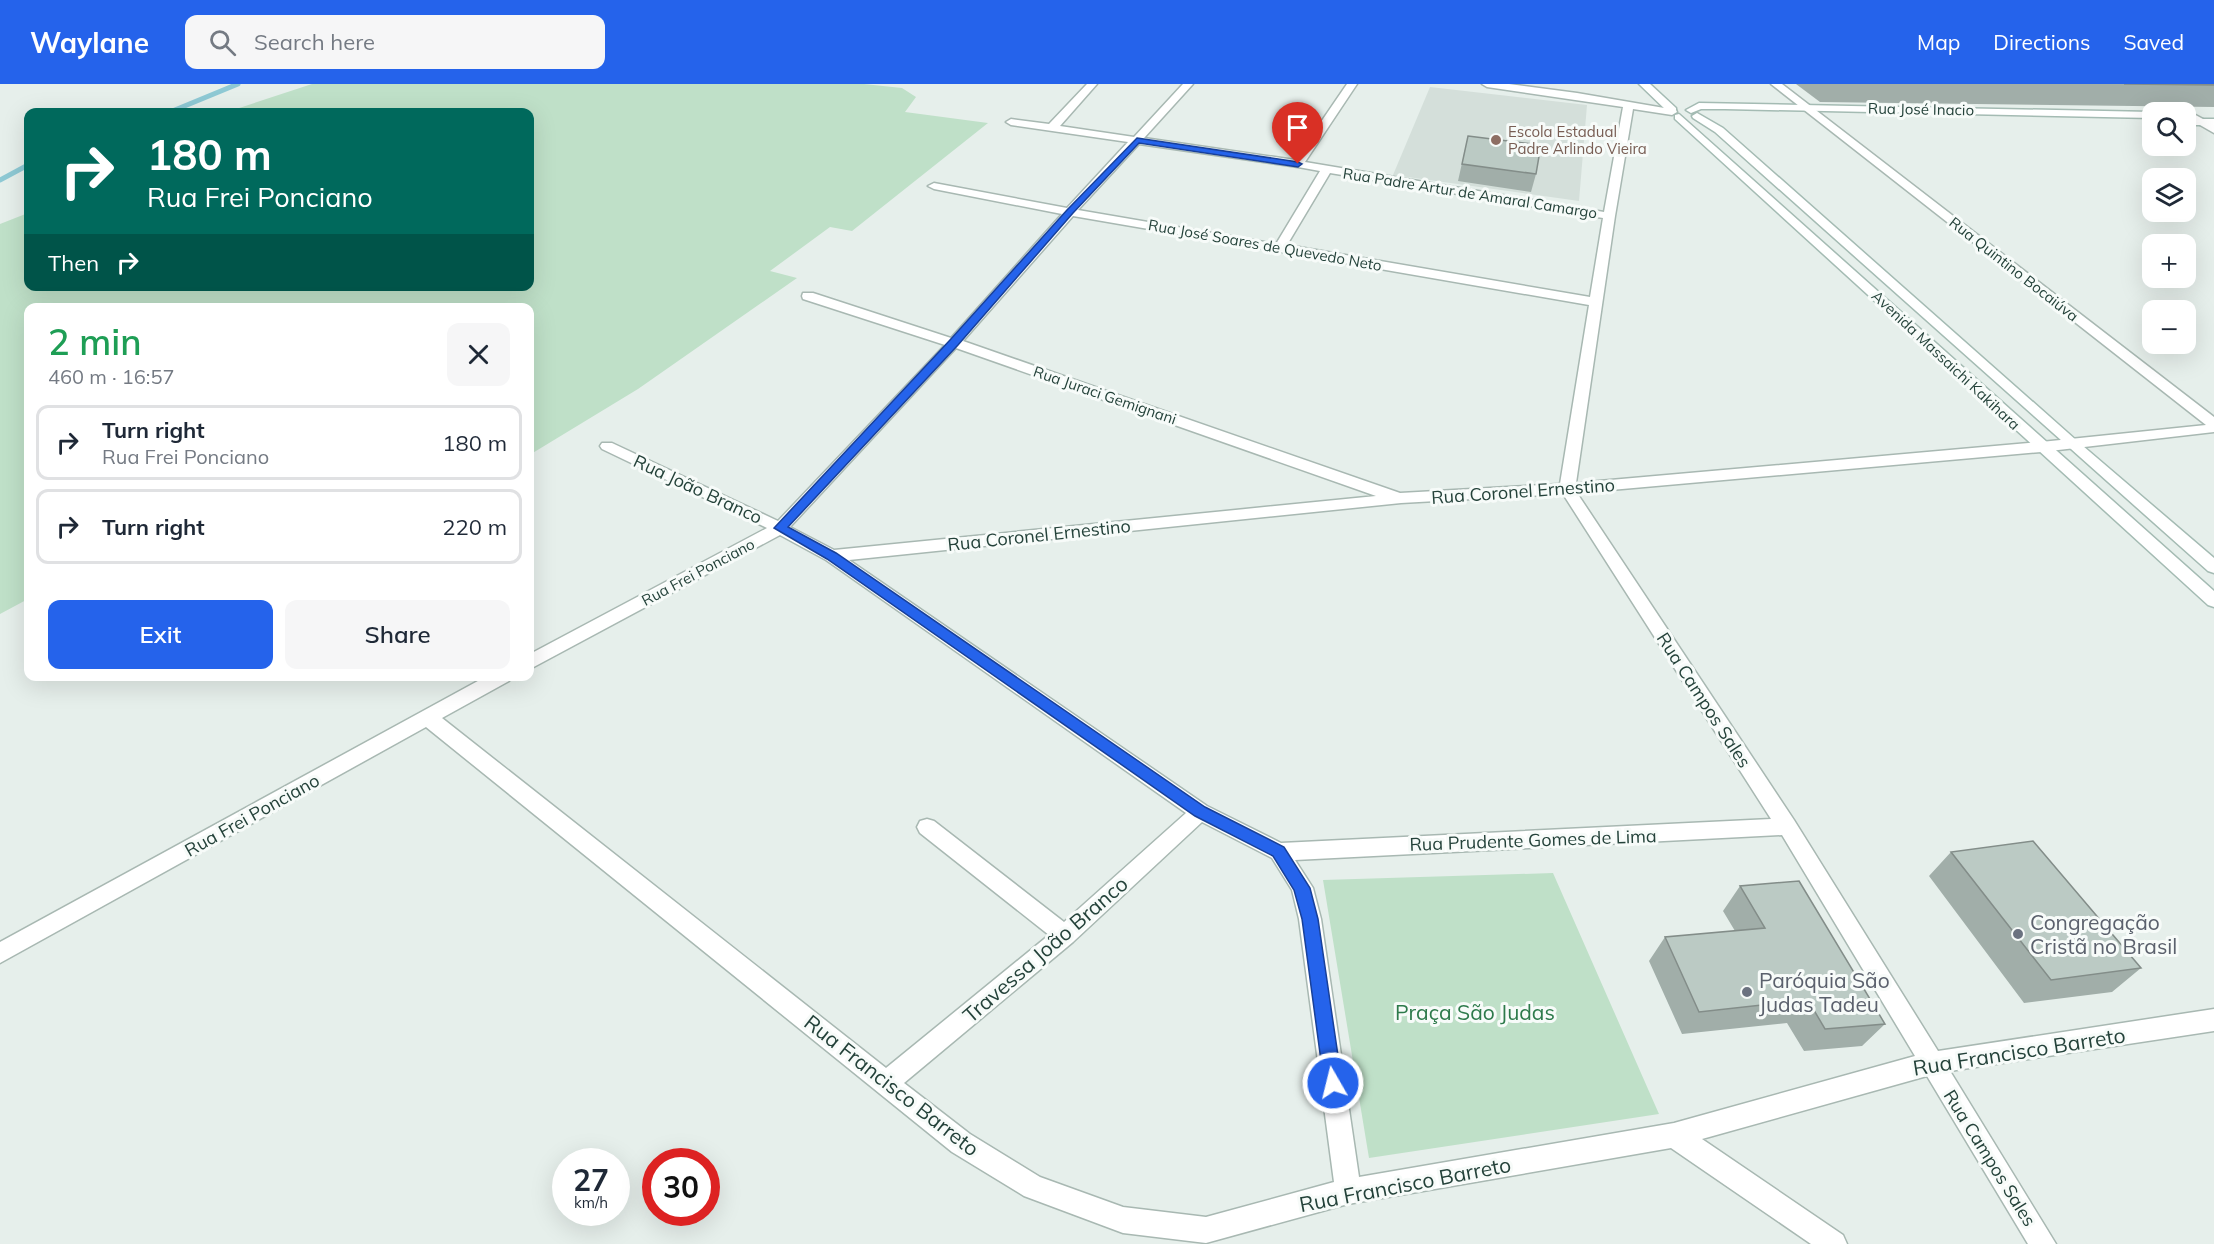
<!DOCTYPE html>
<meta charset="utf-8">
<style>
:root{--surface:#fff;--page:#f6f6f7;--text:#1f2937;--muted:#747a83;--line:#e0e1e3;--accent:#2563eb}
body{margin:0;font-family:Mulish,sans-serif;background:var(--page);color:var(--text);height:100vh;display:flex;flex-direction:column;font-size:22px;white-space:nowrap}
*{box-sizing:border-box;margin:0}
p{font-size:20px;color:var(--muted)}
.icon{flex:none;width:33px;height:33px;fill:none;stroke:currentColor;stroke-width:2;stroke-linecap:round;stroke-linejoin:round}
.map{position:relative;flex:1;overflow:hidden}
.side{position:absolute;left:24px;top:219px;width:510px;height:378px;display:flex;flex-direction:column;background:var(--surface);border-radius:12px;box-shadow:0 6px 24px #0002}
.side>*{flex:none}
.guide{position:absolute;left:24px;top:24px;width:510px;height:183px;border-radius:12px;box-shadow:0 6px 24px #0002;background:#00695c;color:#fff;overflow:hidden}
.controls{position:absolute;left:2142px;top:18px;display:grid;gap:12px}
.controls a{display:grid;place-items:center;width:54px;height:54px;border-radius:12px;background:var(--surface);box-shadow:0 6px 24px #0002;font-size:30px}
.speed{position:absolute;left:552px;top:1064px;display:flex;gap:12px;font-size:30px;font-weight:700;text-align:center}
.speed>*{display:grid;place-content:center;width:78px;height:78px;border-radius:50%;background:var(--surface);box-shadow:0 6px 24px #0002;line-height:1}
.speed small{font-size:15px;font-weight:400}
.speed .limit{border:9px solid #d22;background:#fff;color:#111}
.pin{position:absolute;display:grid;place-items:center;width:51px;height:51px;color:#fff;margin:-62px -26px;border-radius:50% 50% 50% 0;rotate:-45deg;box-shadow:0 0 6px #0007}
.pin .icon{rotate:45deg}
.me{position:absolute;width:66px;margin:-33px;rotate:352deg;stroke-linejoin:round;filter:drop-shadow(0 0 4px #0008)}
.turn{display:flex;align-items:center;gap:21px;height:126px;padding:0 24px;font-size:27px}
.turn .icon{width:78px;height:78px;stroke-width:2.5}
.turn b{display:block;font-size:42px;line-height:51px}
.then{display:flex;align-items:center;height:57px;padding:0 24px;background:#0003;gap:12px;font-size:22px}
.round{display:grid;place-items:center;flex:none;width:63px;height:63px;border-radius:12px;background:var(--page)}
.overview{display:flex;align-items:center;justify-content:space-between;height:102px;padding:0 24px}
h1{font-size:36px;font-weight:600;line-height:45px;color:#1e9e55}
.button{display:flex;gap:12px;margin-top:auto;padding:12px 24px}
.button a{flex:1;height:69px;border-radius:12px;background:var(--accent);color:#fff;font-size:24px;font-weight:600;line-height:69px;text-align:center}
.button a+a{background:var(--page);color:var(--text)}
ul{padding:0;list-style:none}
li{display:flex;align-items:center;gap:18px;height:75px;margin:0 12px 9px;padding:0 12px;border:3px solid var(--line);border-radius:12px}
li div{flex:1}
li b{display:block;font-size:22px}
li em{font-style:normal}
header{display:flex;align-items:center;gap:36px;box-sizing:border-box;height:84px;padding:0 30px;background:var(--accent);color:#fff}
header strong{font-size:28px}
nav{display:flex;gap:33px;margin-inline-start:auto;font-size:21px}
.search{width:420px;height:54px;background:var(--page);display:flex;align-items:center;gap:15px;box-sizing:border-box;padding:0 21px;border-radius:12px;color:var(--muted);font-size:22px}
.map>svg:first-child{display:block}
.built{fill:#d4dfda}
.green{fill:#bfe0c8}
.lines{fill:none;stroke-linecap:round;stroke-linejoin:round}
.stream{stroke:#8ec9d4;stroke-width:5}
.street-casing{stroke:#a8b8b2;stroke-width:3}
.secondary-casing{stroke:#a4bbb3;stroke-width:3}
.street{fill:#fff;fill-rule:evenodd}
.secondary{fill:#fff;fill-rule:evenodd}
.wall{fill:#a1aea9}
.building{fill:#bbcac4;stroke:#838d89;stroke-width:1.5}
.route{fill:#2563eb;stroke:#184099;stroke-width:1.5}
.education-dot{fill:#8d6e63;stroke:#f7fbf9;stroke-width:2}
.worship-dot{fill:#6b7280;stroke:#f7fbf9;stroke-width:2}
.labels{text-anchor:middle;dominant-baseline:central;stroke-width:6;stroke-linejoin:round;paint-order:stroke}
.far-street-label{font-size:15px;fill:#24423a;stroke:#f7fbf9}
.far-education-label{font-size:15px;fill:#785e54;stroke:#f7fbf9;text-anchor:start}
.street-label{font-size:18px;fill:#24423a;stroke:#f7fbf9}
.near-worship-label{font-size:21px;fill:#5b616d;stroke:#f7fbf9;text-anchor:start}
.near-street-label{font-size:21px;fill:#24423a;stroke:#f7fbf9}
.near-park-label{font-size:21px;fill:#2d7a4b;stroke:#f7fbf9}
</style>
<header>
<strong>Waylane</strong>
<div class="search"><svg class="icon" aria-label="search" viewBox="0 0 24 24"><circle cx="10" cy="10" r="6"/><path d="M15 15l6 6"/></svg>Search here</div>
<nav><a>Map</a><a>Directions</a><a>Saved</a></nav>
</header>
<div class="map">
<svg width="2214" height="1160" viewBox="0 0 2214 1160">
<rect width="100%" height="100%" fill="#e6efeb"/>
<path class="built" d="M1430,3l157,18 -8,96 -186,-26z"/>
<path class="green" d="M312,0h552l38,4 14,9 -11,15 83,11 -136,108 -22,-4 -60,44 27,7 -159,111 -107,65 -1,-146h-502v291l-28,15v-390l28,-11v73h502v-174h-303z
M1553,789l106,241 -290,44 -46,-278z"/>
<g class="lines">
<path class="stream" d="M170,28l68,-28
M0,96l28,-15"/>
<defs>
<path id="street" d="M1087,0h10l-37,42 74,11 49,-53h10l-49,54 151,22 52,-76h10l-52,78 299,50 19,-105 -136,-20 -5,-3h27l68,9 99,17 1,2 -5,3 -39,-6 -18,107 -39,267 465,-41 165,-17 -435,-341h11l432,333v15l-173,20 -464,41 217,327 144,231 276,-42v22l-264,40 106,173h-28l-101,-168 -225,63 141,96 4,9h-36l-140,-96 -323,56 -142,39 -83,-10 -99,-37 -72,-44 -526,-425 -426,236v-21l487,-266h25l-3,5 -67,37 444,350 163,-133 -129,-102 -3,-6 3,-6 7,-2 7,2 130,101 122,-109 -360,-253 -46,-25 -250,134v-15l237,-126 -165,-79 -2,-3 2,-3h10l166,78 167,-176 -142,-46 -1,-3 1,-3h10l138,45 111,-124 -128,-25 -6,-3 6,-3 133,25 61,-66 -117,-17 -5,-3 5,-3 38,5zM1139,60l159,23 22,4 -44,73 -198,-34zM1330,89l273,45 -13,79 -303,-52zM1073,132l516,89 -29,179 -160,9 -437,-152zM956,264l420,148 -542,54 -44,-23zM1563,410l208,325 -490,24 -74,-37 -358,-246 552,-57zM1202,738l70,36 20,32 7,29 35,263 -128,35 -83,-10 -83,-30 -70,-43 -66,-51 169,-141zM1782,751l133,221 -241,67 -315,54 -38,-258 -8,-31 -18,-28z
M2190,28l24,13v8l-28,-16v-4z"/>
<path id="secondary" d="M1639,0h11l26,24v4h-8z
M1699,19l453,9h2l-2,6 -427,-9h-24l-10,4 -5,-3z
M1697,29l26,15 353,312 138,118v15l-6,-2 -493,-439 -22,-14 -1,-2z
M1679,30l535,477v16l-6,-2 -533,-486v-4z
M2186,35h28v6h-28z"/>
</defs>
<use href="#street" class="street-casing"/>
<use href="#secondary" class="secondary-casing"/>
<use href="#street" class="street"/>
<use href="#secondary" class="secondary"/>
</g>
<path class="wall" d="M1796,0h418v23l-394,-5z
M1468,52l68,38 -5,18 -73,-11z
M1951,768l190,116 -29,24 -88,11 -95,-127z
M1740,802l145,138 -23,22 -58,5 -17,-28 -105,11 -33,-73 16,-24 70,-6 -12,-20z"/>
<path class="building" d="M2124,0h90v1z
M1468,52l73,9 -5,29 -74,-10z
M2033,757l108,127 -90,12 -100,-128z
M1799,797l86,143 -60,5 -17,-29 -109,12 -34,-75 100,-9 -25,-42z"/>
<path class="route" d="M1137,54l161,24 4,2 -4,3 -159,-24 -66,70 -115,132 -170,182 48,26 369,254 79,40 26,41 8,31 24,164 -3,6 -6,3 -7,-3 -2,-6 -22,-164 -8,-29 -21,-34 -78,-40 -368,-257 -53,-31 176,-188 117,-130z"/>
<circle class="education-dot" cx="1496" cy="56" r="6"/>
<g class="worship-dot">
<circle cx="2018" cy="850" r="6"/>
<circle cx="1747" cy="908" r="6"/>
</g>
<g class="labels">
<g class="far-street-label">
<text transform="translate(1921 25) rotate(1)">Rua José Inacio</text>
<text transform="translate(1470 109) rotate(9)">Rua Padre Artur de Amaral Camargo</text>
<text transform="translate(1265 161) rotate(10)">Rua José Soares de Quevedo Neto</text>
<text transform="translate(2014 185) rotate(38)">Rua Quintino Bocaiúva</text>
<text transform="translate(1946 276) rotate(43)">Avenida Massaichi Kakihara</text>
<text transform="translate(1105 311) rotate(19)">Rua Juraci Gemignani</text>
<text transform="translate(698 488) rotate(-28)">Rua Frei Ponciano</text>
</g>
<g class="far-education-label">
<text x="1508" y="47">Escola Estadual<tspan x="1508" dy="17">Padre Arlindo Vieira</tspan></text>
</g>
<g class="street-label">
<text transform="translate(698 405) rotate(25)">Rua João Branco</text>
<text transform="translate(1523 407) rotate(-4)">Rua Coronel Ernestino</text>
<text transform="translate(1039 451) rotate(-6)">Rua Coronel Ernestino</text>
<text transform="translate(1704 616) rotate(57)">Rua Campos Sales</text>
<text transform="translate(252 731) rotate(-29)">Rua Frei Ponciano</text>
<text transform="translate(1533 756) rotate(-2)">Rua Prudente Gomes de Lima</text>
<text transform="translate(1990 1074) rotate(58)">Rua Campos Sales</text>
</g>
<g class="near-worship-label">
<text x="2030" y="838">Congregação<tspan x="2030" dy="24">Cristã no Brasil</tspan></text>
<text x="1759" y="896">Paróquia São<tspan x="1759" dy="24">Judas Tadeu</tspan></text>
</g>
<g class="near-street-label">
<text transform="translate(1045 865) rotate(-41)">Travessa João Branco</text>
<text transform="translate(2019 967) rotate(-9)">Rua Francisco Barreto</text>
<text transform="translate(892 1001) rotate(38)">Rua Francisco Barreto</text>
<text transform="translate(1405 1100) rotate(-11)">Rua Francisco Barreto</text>
</g>
<g class="near-park-label">
<text x="1475" y="928">Praça São Judas</text>
</g>
</g>
</svg>
<div class="controls">
<a><svg class="icon" aria-label="search" viewBox="0 0 24 24"><circle cx="10" cy="10" r="6"/><path d="M15 15l6 6"/></svg></a>
<a><svg class="icon" aria-label="layers" viewBox="0 0 24 24"><path d="M12 4l9 5-9 5-9-5zM3 14l9 5 9-5"/></svg></a>
<a>+</a>
<a>−</a>
</div>
<div class="speed"><div>27<small>km/h</small></div><div class="limit">30</div></div>
<div class="pin" style="left:1298px;top:80px;background:#d93025"><svg class="icon" aria-label="arrive" viewBox="0 0 24 24"><path d="M6 21V4h12l-3 4 3 4H6"/></svg></div>
<svg class="me" style="left:1333px;top:999px" viewBox="-20 -20 40 40"><circle r="17" fill="#2563eb" stroke="#fff" stroke-width="3"/><path d="M0-11L8 9 0 5-8 9z" fill="#fff"/></svg>
<div class="guide">
<div class="turn"><svg class="icon" aria-label="right" viewBox="0 0 24 24"><path d="M7 20v-9h11M14 6l5 5-5 5"/></svg><div><b>180 m</b>Rua Frei Ponciano</div></div>
<div class="then">Then<svg class="icon" aria-label="right" viewBox="0 0 24 24"><path d="M7 20v-9h11M14 6l5 5-5 5"/></svg></div>
</div>
<section class="side">
<div class="overview"><div><h1>2 min</h1><p>460 m · 16:57</p></div><a class="round"><svg class="icon" aria-label="close" viewBox="0 0 24 24"><path d="M6 6l12 12M18 6L6 18"/></svg></a></div>
<ul>
<li><svg class="icon" aria-label="right" viewBox="0 0 24 24"><path d="M7 20v-9h11M14 6l5 5-5 5"/></svg><div><b>Turn right</b><p>Rua Frei Ponciano</p></div><em>180 m</em></li>
<li><svg class="icon" aria-label="right" viewBox="0 0 24 24"><path d="M7 20v-9h11M14 6l5 5-5 5"/></svg><div><b>Turn right</b></div><em>220 m</em></li>
</ul>
<div class="button"><a>Exit</a><a>Share</a></div>
</section>
</div>
